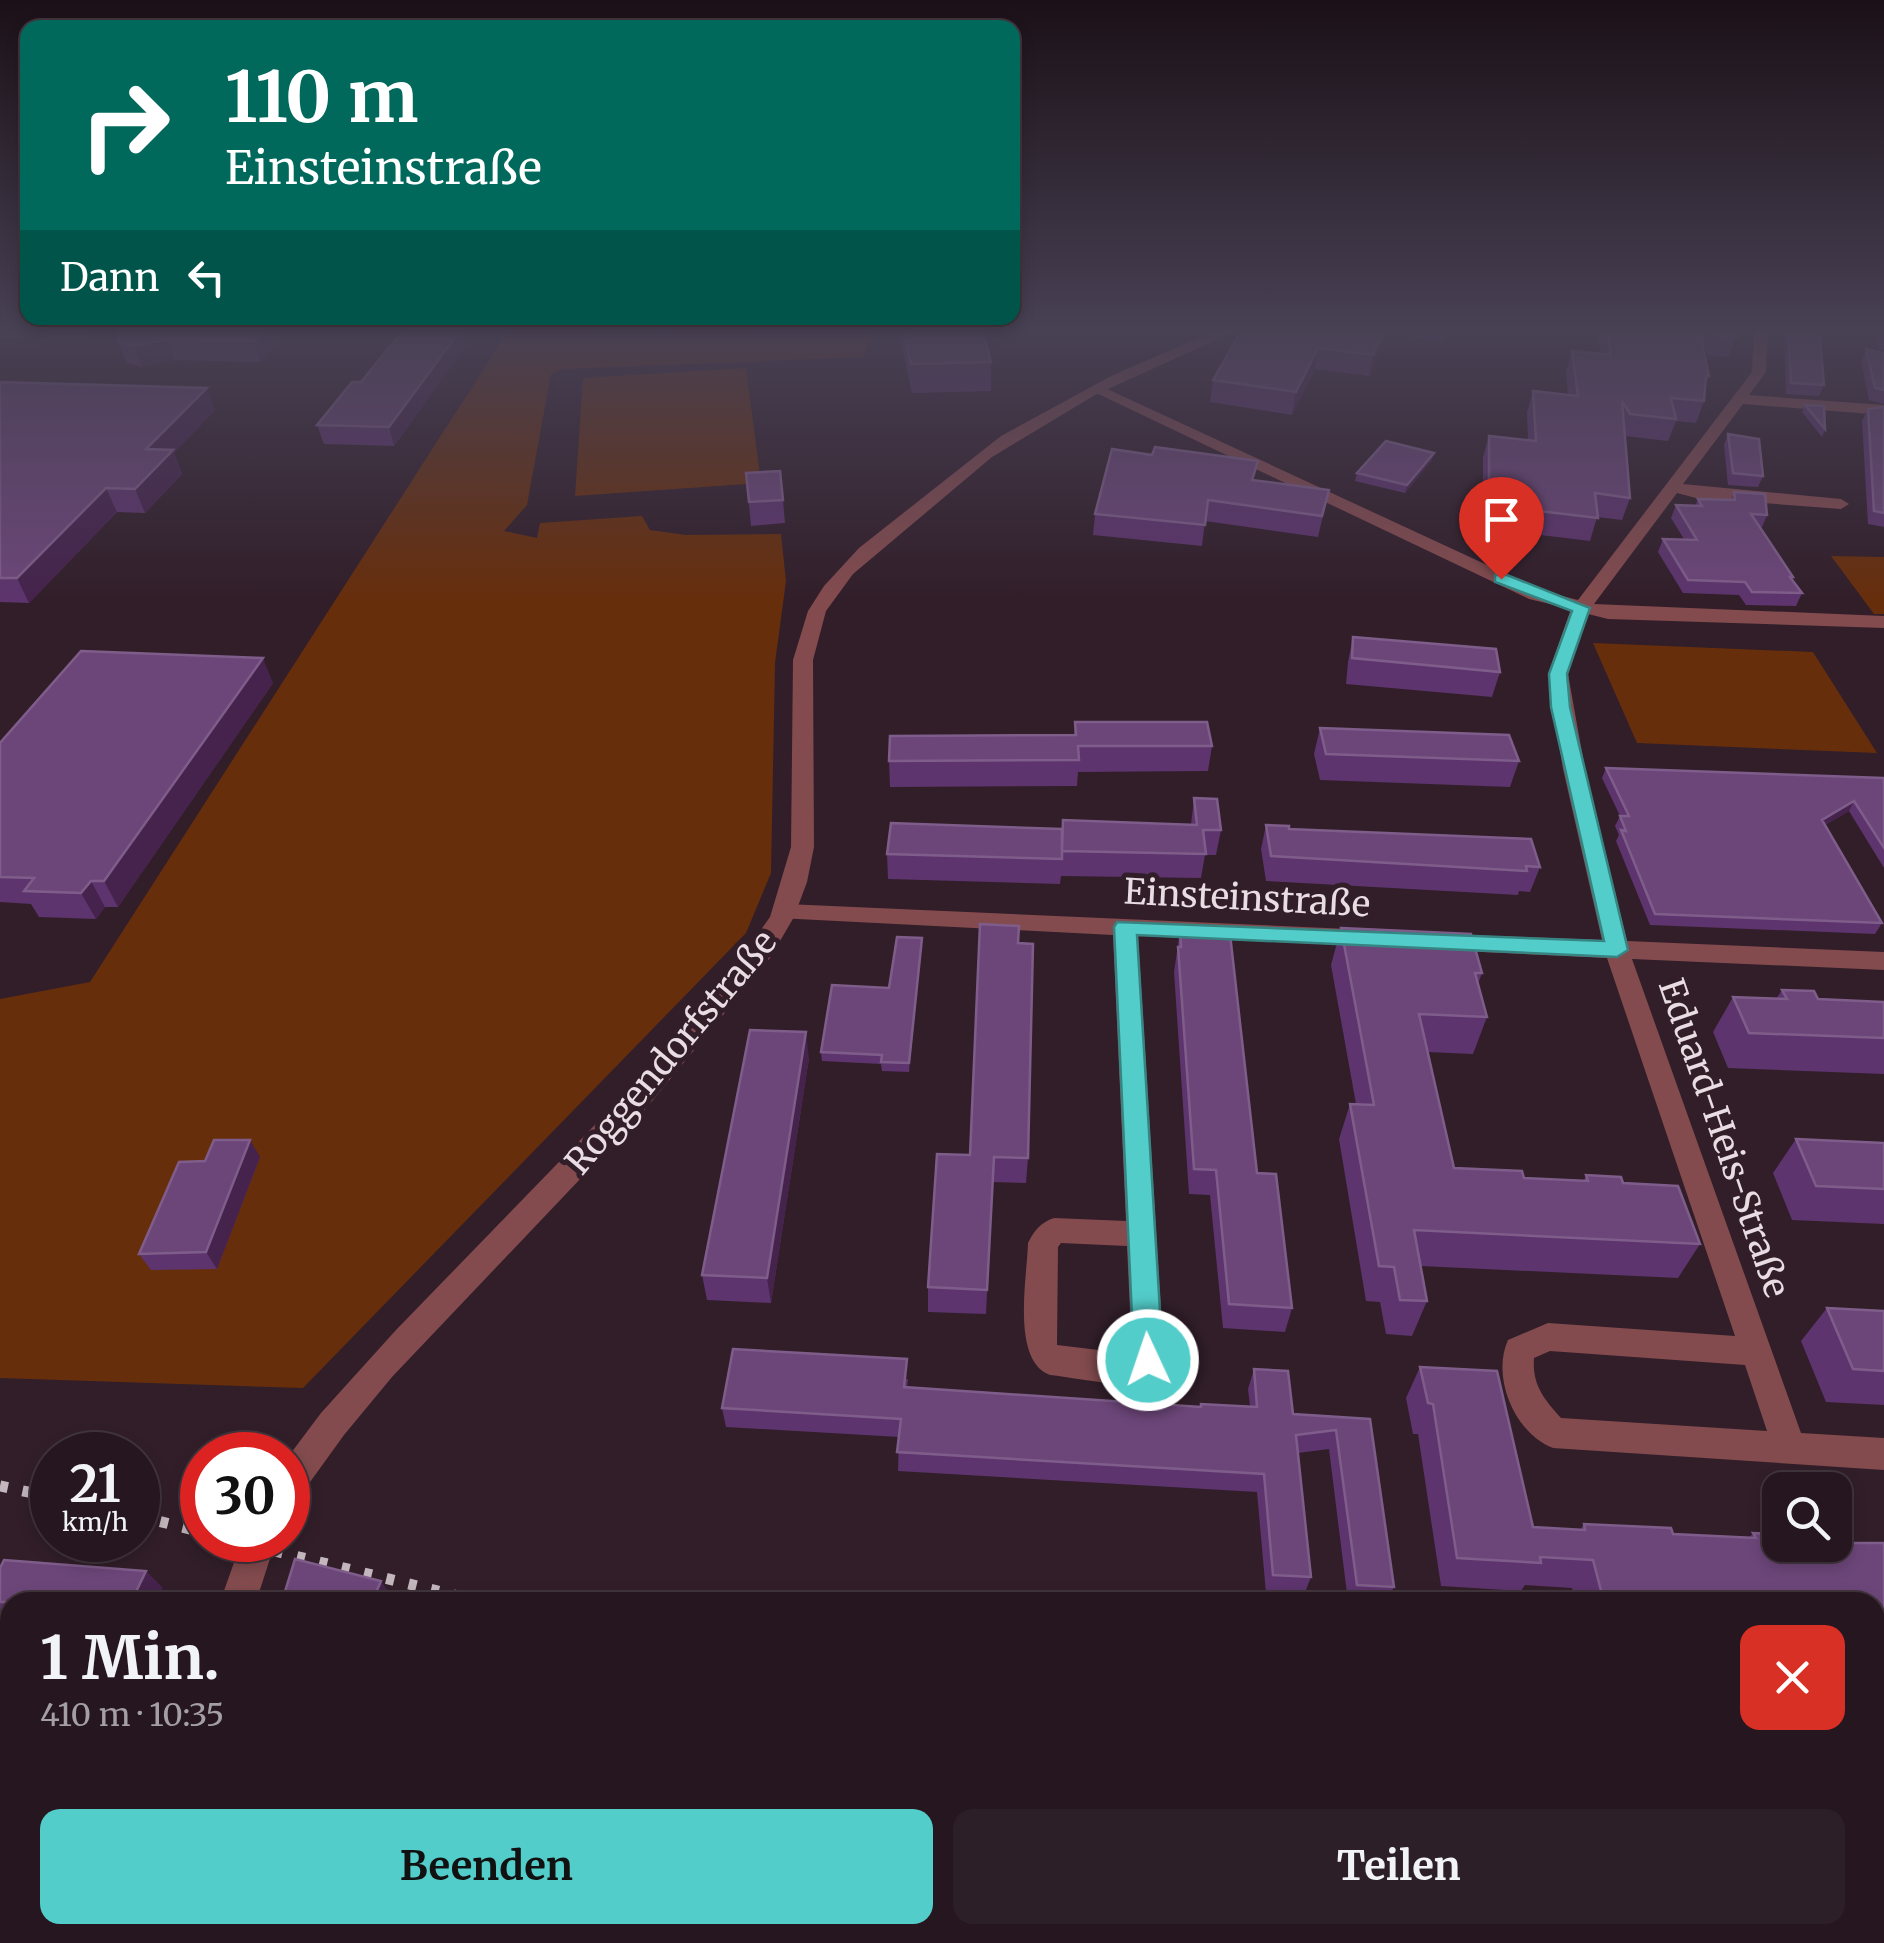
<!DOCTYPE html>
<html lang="de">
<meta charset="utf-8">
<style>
:root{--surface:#25161f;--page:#2d1f28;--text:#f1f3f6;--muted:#a39fa4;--line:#42353d;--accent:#53cdca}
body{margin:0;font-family:Merriweather,serif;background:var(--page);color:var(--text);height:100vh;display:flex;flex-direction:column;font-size:38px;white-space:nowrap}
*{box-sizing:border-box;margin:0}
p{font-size:32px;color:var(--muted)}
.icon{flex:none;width:55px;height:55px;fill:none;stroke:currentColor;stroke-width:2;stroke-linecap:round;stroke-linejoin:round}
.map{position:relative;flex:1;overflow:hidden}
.drawer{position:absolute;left:0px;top:1592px;width:1885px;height:352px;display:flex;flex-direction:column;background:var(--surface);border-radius:30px 30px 0 0;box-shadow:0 5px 15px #0003,0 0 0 2px var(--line)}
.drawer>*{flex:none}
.top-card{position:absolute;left:20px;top:20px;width:1000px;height:305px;border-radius:20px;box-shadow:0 5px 15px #0003,0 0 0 2px var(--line);background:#00695c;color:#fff;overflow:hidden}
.tools{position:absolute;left:1762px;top:1472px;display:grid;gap:20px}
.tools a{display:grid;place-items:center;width:90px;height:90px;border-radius:20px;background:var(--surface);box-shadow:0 5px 15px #0003,0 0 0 2px var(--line);font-size:50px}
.speed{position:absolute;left:30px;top:1432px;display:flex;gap:20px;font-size:50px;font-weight:700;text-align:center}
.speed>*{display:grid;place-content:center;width:130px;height:130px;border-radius:50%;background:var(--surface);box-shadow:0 5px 15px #0003,0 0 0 2px var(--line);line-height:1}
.speed small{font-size:25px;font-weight:400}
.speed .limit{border:15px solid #d22;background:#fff;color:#111}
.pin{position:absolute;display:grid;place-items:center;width:85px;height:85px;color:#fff;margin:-102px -42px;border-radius:50% 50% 50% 0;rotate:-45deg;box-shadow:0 0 10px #0007}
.pin .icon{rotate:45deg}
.me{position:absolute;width:110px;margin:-55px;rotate:357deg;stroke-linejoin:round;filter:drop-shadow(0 0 8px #0008)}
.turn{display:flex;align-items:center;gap:35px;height:210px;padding:0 40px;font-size:45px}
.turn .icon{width:130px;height:130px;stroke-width:2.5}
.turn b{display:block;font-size:70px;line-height:85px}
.then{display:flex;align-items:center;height:95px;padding:0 40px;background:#0003;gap:20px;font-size:38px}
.round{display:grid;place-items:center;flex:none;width:105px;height:105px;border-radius:20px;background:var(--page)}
.overview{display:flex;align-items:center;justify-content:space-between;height:170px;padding:0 40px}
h1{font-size:60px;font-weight:700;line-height:75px}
.action{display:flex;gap:20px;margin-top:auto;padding:20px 40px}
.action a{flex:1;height:115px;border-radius:20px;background:var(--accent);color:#111;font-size:40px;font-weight:700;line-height:115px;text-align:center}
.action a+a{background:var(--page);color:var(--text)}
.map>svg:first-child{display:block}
.green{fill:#672e0c}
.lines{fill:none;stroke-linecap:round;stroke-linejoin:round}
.minor{fill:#834b4e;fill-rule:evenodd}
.tertiary{fill:#834b4e;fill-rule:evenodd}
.rail{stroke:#c4b6bd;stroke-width:11;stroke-dasharray:8 15;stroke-linecap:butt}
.wall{fill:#5d346d}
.shaded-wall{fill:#45234c}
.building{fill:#6c4679;stroke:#7f5d8a;stroke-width:2.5}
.route{fill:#53cdca;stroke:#368583;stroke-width:2.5}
.labels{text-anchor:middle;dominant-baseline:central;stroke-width:10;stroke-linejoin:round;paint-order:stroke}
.street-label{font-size:35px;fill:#e9dce2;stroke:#311e29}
</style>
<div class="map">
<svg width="1884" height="1943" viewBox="0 0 1884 1943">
<rect width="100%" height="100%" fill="#311e29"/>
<path class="green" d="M510,328l153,4 12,-4h202l-14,29 -301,12 -11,5 -24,131 -23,26 33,7 3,-15 102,-7 8,14 36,5 95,-1 5,47 -11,82 -4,210 -25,60 -443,455 -303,-10v-379l90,-17z
M746,368l15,115 -186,13 8,-118z
M1831,556l53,1v57h-10z
M1593,643l220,9 64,101 -240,-10z"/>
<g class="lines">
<path class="minor" d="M1754,328h14l-2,44 -17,23 135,10v10l-141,-11 -60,80 158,15 8,5 -8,5 -145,-11 -19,-5 -83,111 290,12v12l-276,-9 -20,-5 -20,60 17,95 42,172 257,11v18l-252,-11 169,474 83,5v32l-331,-22c-38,-14 -62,-71 -45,-108l40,-17 187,13 -128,-378 -166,-8 -12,-8 12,-8 161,6 -39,-171 -15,-95 23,-65 -42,-10 -439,-209 13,-3 440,204 35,9 174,-228zM1550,1351l195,14 22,66 -206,-13c-17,-19 -29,-33 -27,-60z
M786,904l585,26 12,8 -12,8 -233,-10 26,424c-18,38 -80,18 -114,15 -39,-14 -23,-97 -22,-132 6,-12 13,-21 26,-25l72,3 -13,-286 -335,-17 -4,-6zM1061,1243l66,3 5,108 -75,-9 1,-98z
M10,1906v29h17l-6,8h-21v-34z
M117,1935h42l-2,8h-42z"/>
<path class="tertiary" d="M1222,328h20l-147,67 -103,62 -139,117 -27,37 -13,49 1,187 -7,35 -13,35 -24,41 -131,159 -247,260 -48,58 -44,61 -12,5v-44l33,-44 75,-83 258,-266 67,-78 49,-69 21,-70 2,-187 15,-49 16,-25 35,-38 142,-112 112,-61z
M242,1540h34l-20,62h-36z
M758,1935h73l3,8h-72z"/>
<path class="rail" d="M0,1486l52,11
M138,1516l64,16
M230,1540l252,62
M1875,1836h9"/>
</g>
<path class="wall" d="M0,328h36l-12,10h-24z
M40,328h62l-14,12 -40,-1z
M118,328h176l-33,34 -86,-2 -33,7 -15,-4 -9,-22z
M898,328h74l19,34v29l-79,2z
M1308,328h140l-4,13 -57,-7 -18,42 -54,-7 -23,46 -82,-13 3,-22 93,-47z
M1600,328h138l-9,29 -21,-2 -4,-5 5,26 -4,11 -1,14 -8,22 -20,-2 -8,20 -43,-5 5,62 -8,22 -25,-3 -7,24 -107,-13v-71l6,-21 39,4 -1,-28 6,-21 35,4 -2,-23 6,-21 29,3 -3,-20z
M1784,328h35l5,57 -5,11 -33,-2z
M1874,328h10v22h-5z
M478,330l-84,116 -70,-2 -7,-19z
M1866,349l18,4v51l-15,-4 -8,-39z
M0,382l215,28 -41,43 8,21 -37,39 -28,-1 -88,91 -29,-1z
M1805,405l20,24 -3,8 -20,-25z
M1884,407v120l-16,-3 -6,-103 6,-12z
M1728,434l35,42 -5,11 -30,-2 -4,-40z
M1432,460l-27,33 -50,-12 2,-8z
M746,473l37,27 2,23 -34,3z
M1255,480l74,10 -11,47 -113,-16 -3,25 -109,-11 2,-21z
M1734,492l33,23 -5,12h-2l33,50 -1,2 10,14 -6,13 -50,-1 -7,-10 -56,-2 -25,-41 5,-13h21l-13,-21 5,-13 19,1 3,-7 33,1z
M1353,637l147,35 -8,25 -146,-13 2,-22z
M273,683l-155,224h-13l-9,12 -57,-2 -8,-13 -31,-2v-159z
M1075,722l137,24 -4,25 -130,1 -1,14 -187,1 -1,-26 185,-26z
M1320,728l199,33 -9,26 -190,-7 -6,-26z
M1606,768l278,10v90l-35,-57 -24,14 57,98 -7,11 -225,-9 -34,-84 3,-6 -4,-9 5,-10 -18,-38z
M1194,798l27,32 -5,25h-11l-4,23 -140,-2 -1,8 -172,-5 -1,-25 175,-25 129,-4z
M1266,825l23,4 251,38 -10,25 -11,-1 -1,4 -252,-14 -5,-32z
M1341,928l141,45 -4,11 9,33 -14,37 -46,-2 27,116 70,10 60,2 2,-5 37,8 77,61 -22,34 -257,-12 6,35 -15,35 -26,-2 -6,-32 -14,-1 -27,-162 11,-35h6l-25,-139z
M1180,931l77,242 35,135 -7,24 -62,-4 -13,-133 -21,-1 -15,-222z
M922,938l-13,134 -27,-1 -1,-7 -59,-3 -1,-9 68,-64z
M1782,990l36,9 66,3v72l-156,-6 -15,-36 20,-35 43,2z
M809,1058l-38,245 -64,-3 -5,-25z
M1796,1139l88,4v81l-92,-4 -19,-47z
M970,1155l58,3 -2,25 -34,-1 -6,132 -58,-2v-25z
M260,1157l-43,112 -66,1 -12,-16 66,-93z
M1827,1308l57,3v94l-58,-3 -25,-61z
M1420,1367l113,160 47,3 4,-6 89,10 76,4 4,-5 95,10h36v105h-9v-46h-300l-3,-14 -47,-3 -4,6 -80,-5 -23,-152h-5l-7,-36z
M1254,1369l39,45 77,5 24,168 -8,15h-38l-19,-153 -31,4 13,124 -7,18 -38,-2 -9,-101 -359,-21 1,-34 -173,-10 -4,-19 186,-29 -1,8 293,20 1,-3 49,2 -2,-17z
M0,1568l163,20 -153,14v16l-7,-1 -3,-2z
M1280,1935h287l1,8h-248z"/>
<path class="shaded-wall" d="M19,328h17l-12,10z
M83,328h19l-14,12z
M266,328h28l-33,34 -7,-21z
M462,328h16v2l-84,116 -5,-19z
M1385,328h4l-2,6 -18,42 4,-21z
M167,339l8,21 -33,7 -8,-21z
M1318,348l-3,21 -23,46 4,-23z
M207,388l8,22 -41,43 8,21 -37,39 -10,-24 11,-40z
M1434,453l-2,7 -27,33 2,-8z
M106,488l11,24 -88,91 -12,-25z
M263,658l10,25 -155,224 -14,-26z
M1854,801l-5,10 -33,19 6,-10z
M91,881l14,26 -9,12 -15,-26z
M922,938v9l-13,125v-9z
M806,1032l3,26 -38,245 -4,-25z
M250,1140l10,17 -43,112 -11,-17z
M146,1571l17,17 -7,14h-25z
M381,1581l14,20 -1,1h-22z
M10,1806v33l-10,9v-33z"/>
<path class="building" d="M118,328h148l-12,13 -87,-2 -33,7 -16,-5z
M405,328h57l-73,99 -72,-2 35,-43h9z
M903,328h69l1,3h10l8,31 -80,2z
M1243,328h23l40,5 2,-5h77l-12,27 -55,-7 -22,44 -83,-12z
M1607,328h92l10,48h-3l-2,25 -33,-3 5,21 -46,-5 -8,-13 8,97 -35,-5 3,25 -109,-13v-69l47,5 -3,-50 45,5 -6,-45 39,4z
M1710,328h24l3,9 -22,-2z
M1788,328h31l5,57 -33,-2z
M1866,349l18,4v37l-9,-2z
M0,382l207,6 -61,61 27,1 -38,39 -29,-1 -89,90h-17z
M1805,405l19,1 1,23z
M1884,407v106l-10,-2 -6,-102z
M1728,434l31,5 4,37 -30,-3z
M1386,441l48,12 -27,32 -50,-12z
M1155,447l103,14 -6,19 77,10 -7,26 -114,-16 -3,25 -110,-11 17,-65 40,6z
M780,471l3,29 -34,2 -3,-29z
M1734,492l31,2 2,21 -16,-1 42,63h-3l12,16 -50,-1 -7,-10 -57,-2 -25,-41 34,1 -21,-35 26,1 -4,-7 37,1z
M1353,637l143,12 4,23 -148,-14z
M81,651l182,7 -159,223h-13l-10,12 -57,-2 10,-13 -34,-1v-134z
M1075,722h132l5,24h-134l1,14 -190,1 1,-25 186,-1z
M1320,728l189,7 10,26 -193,-7z
M1606,768l278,10v70l-30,-47 -32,19 60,103 -227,-9 -34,-84 5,1 -6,-15h9z
M1194,798l23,1 4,31h-18l3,24 -144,-3v8l-175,-5 4,-31 171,6v21l1,-30 134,5z
M1266,825l23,1v3l242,10 9,28 -14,-1 1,5 -256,-15z
M980,924l39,2 -1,17 15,1 -5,214 -34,-1 -7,133 -59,-3 9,-133 33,1z
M1341,928l130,6 11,39h-7l12,44 -68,-3 35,154 68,3 2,7 64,3 -2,-6 35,2 2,6 55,3 22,58 -286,-14 13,71 -27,-1 -6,-33 -15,-1 -29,-162 24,1z
M1180,931l50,3 27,239 19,1 16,134 -63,-4 -13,-134 -22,-1 -16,-222h3z
M897,937l25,1 -13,125 -28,-1 1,-7 -61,-3 11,-67 57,3z
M1782,990l32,1 4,8 66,3v36l-135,-5 -16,-36 54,2z
M750,1030l56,2 -39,246 -65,-3z
M1796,1139l88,4v46l-68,-3z
M214,1140h36l-44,112 -67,2 40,-92 26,-1z
M1827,1308l57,3v60l-31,-2z
M733,1349l174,10 -3,28 297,20v-3l56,3 -3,-38 34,2 5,43 77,5 24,168 -37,-2 -21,-155 -40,5 15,142 -38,-2 -9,-101 -367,-22 4,-33 -179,-11z
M1420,1367l77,4 36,156 52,3 -1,-6 87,4 2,6 83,4 -3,-5 27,1v11h55v-8l10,1 3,5h36v77l-9,-1v-17h-271l-11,-42 -53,-3 1,6 -84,-5 -24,-154 -5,-1z
M295,1559l86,22 -9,21h-110l1,-3 20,-1z
M4,1560l142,11 -15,31h-131v-34z
M10,1719v87l-10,9v-93l8,1z
M1308,1935h259l1,8h-220z"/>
<linearGradient id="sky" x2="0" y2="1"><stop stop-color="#1b1017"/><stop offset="0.55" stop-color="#484154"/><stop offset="1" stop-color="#484154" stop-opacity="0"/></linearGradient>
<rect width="1884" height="600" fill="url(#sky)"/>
<path class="route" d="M1495,575h12l83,33 -23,66 3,33 58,243 -11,7 -480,-22 26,425 -5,9 -10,4 -10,-4 -4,-9 -20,-433 3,-5 487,19 -53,-234 -2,-33 23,-63 -77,-29z"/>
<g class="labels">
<g class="street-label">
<text transform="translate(1247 898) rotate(3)">Einsteinstraße</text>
<text transform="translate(671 1052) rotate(-50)">Roggendorfstraße</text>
<text transform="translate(1724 1138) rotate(71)">Eduard-Heis-Straße</text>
</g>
</g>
</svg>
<div class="tools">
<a><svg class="icon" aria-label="search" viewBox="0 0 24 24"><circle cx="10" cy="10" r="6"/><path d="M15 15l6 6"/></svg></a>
</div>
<div class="speed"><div>21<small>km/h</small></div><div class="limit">30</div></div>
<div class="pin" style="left:1501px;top:579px;background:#d93025"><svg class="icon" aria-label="arrive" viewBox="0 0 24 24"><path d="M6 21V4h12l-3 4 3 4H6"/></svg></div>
<svg class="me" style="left:1148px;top:1360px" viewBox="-20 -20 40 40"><circle r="17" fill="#53cdca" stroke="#fff" stroke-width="3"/><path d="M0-11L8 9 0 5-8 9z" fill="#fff"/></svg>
<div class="top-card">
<div class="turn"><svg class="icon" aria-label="right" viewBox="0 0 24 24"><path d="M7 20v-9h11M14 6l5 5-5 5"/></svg><div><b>110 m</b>Einsteinstraße</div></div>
<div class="then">Dann<svg class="icon" aria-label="left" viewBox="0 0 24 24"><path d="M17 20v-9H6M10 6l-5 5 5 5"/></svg></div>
</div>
<section class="drawer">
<div class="overview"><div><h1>1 Min.</h1><p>410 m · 10:35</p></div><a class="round" style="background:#d93025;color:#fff"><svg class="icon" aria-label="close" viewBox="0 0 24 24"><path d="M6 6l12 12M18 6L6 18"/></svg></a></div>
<div class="action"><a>Beenden</a><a>Teilen</a></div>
</section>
</div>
